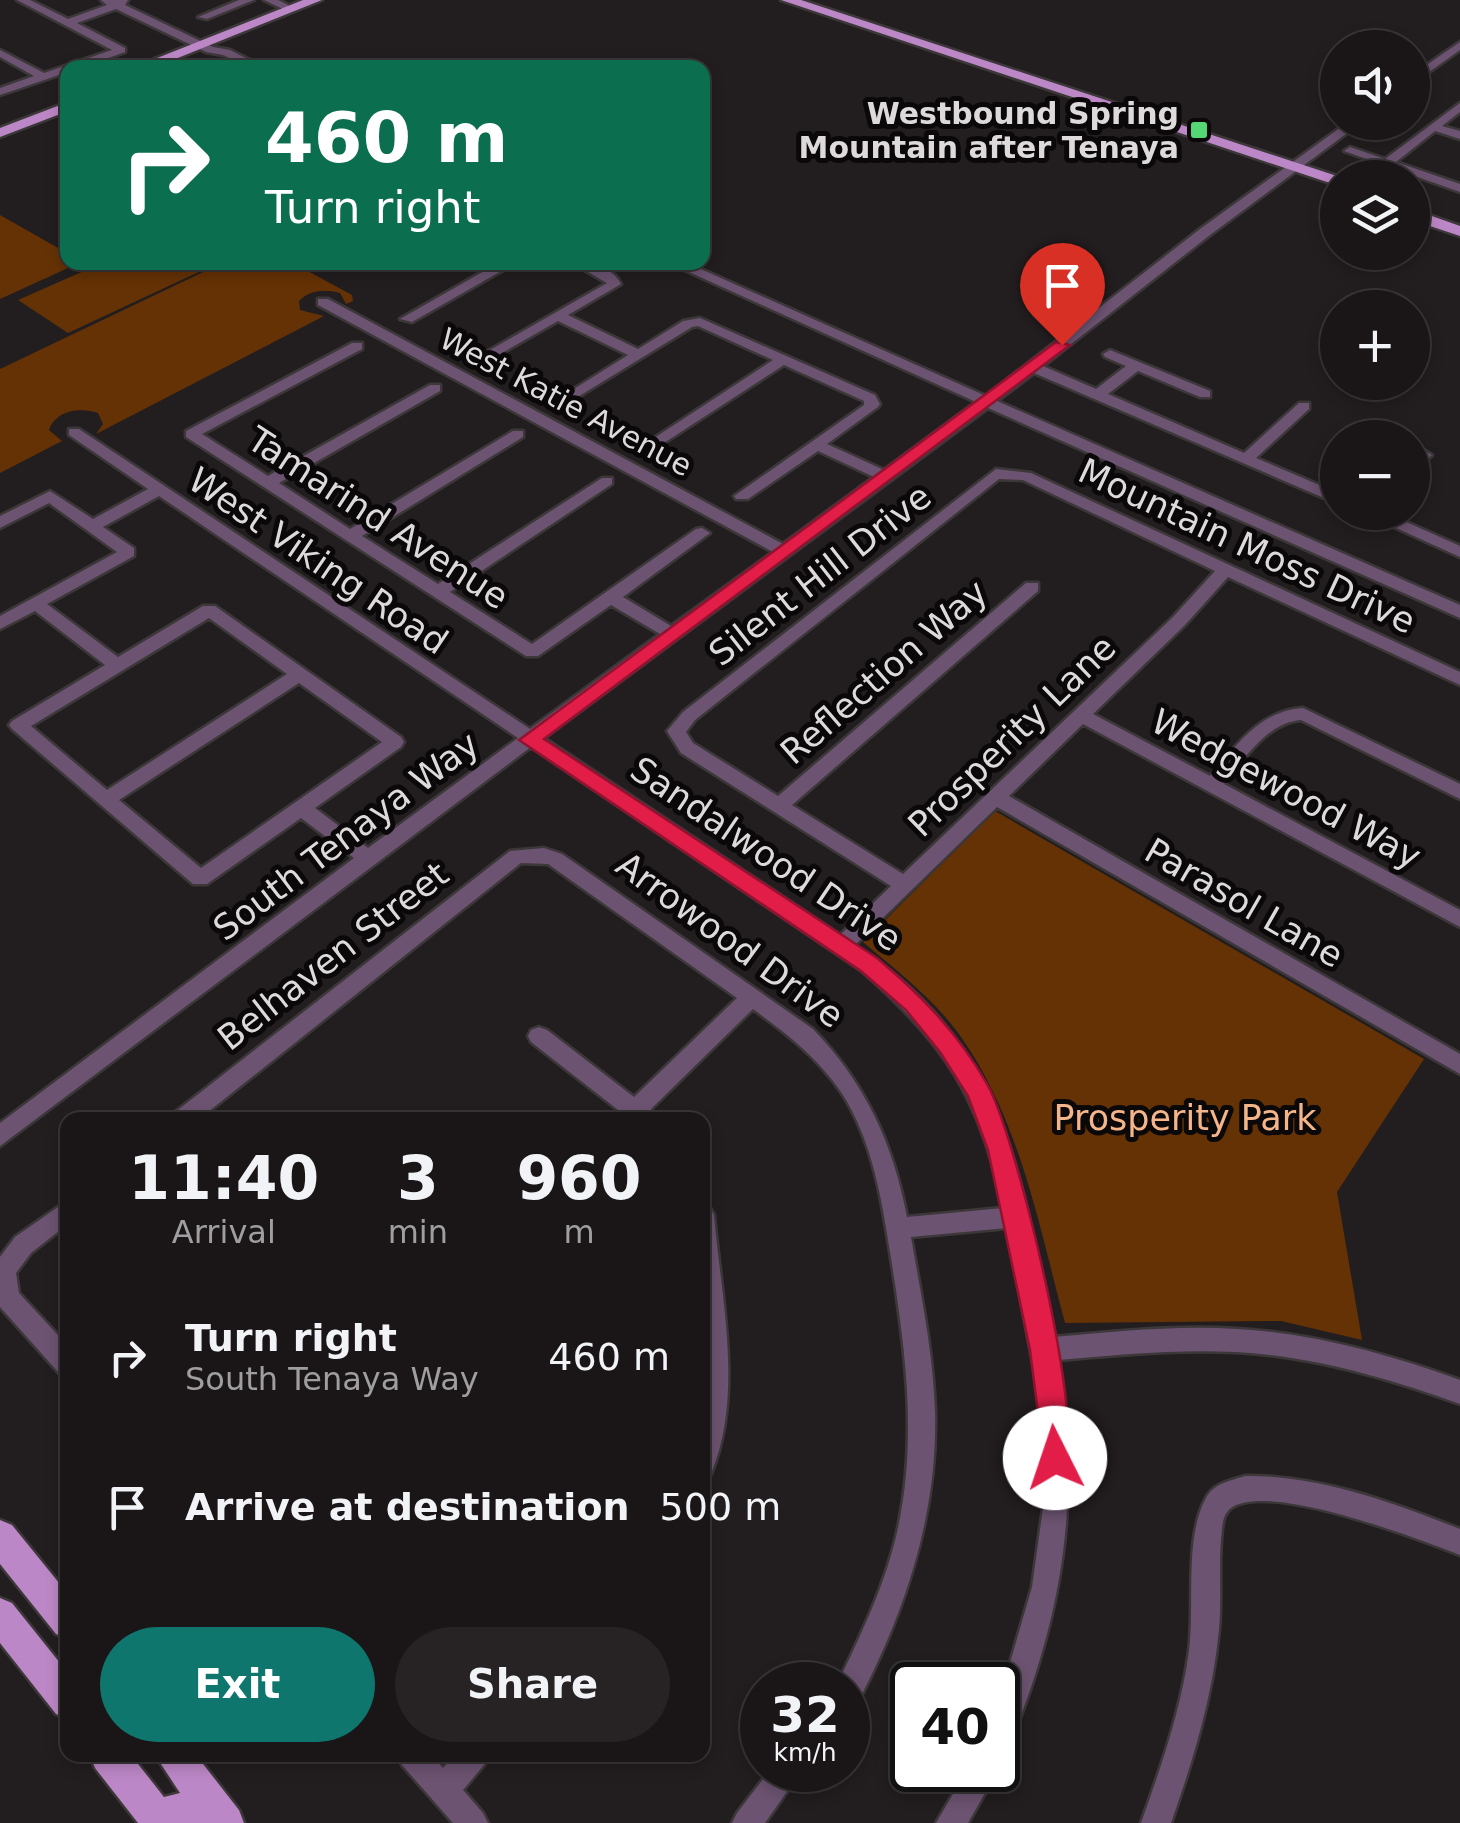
<!DOCTYPE html>
<meta charset="utf-8">
<style>
:root{--surface:#1a1617;--page:#272324;--text:#f1f3f6;--muted:#9f9fa1;--line:#383536;--accent:#0f766e}
body{margin:0;font-family:"DejaVu Sans",sans-serif;background:var(--page);color:var(--text);height:100vh;display:flex;flex-direction:column;font-size:38px;white-space:nowrap}
*{box-sizing:border-box;margin:0}
p{font-size:32px;color:var(--muted)}
.icon{flex:none;width:55px;height:55px;fill:none;stroke:currentColor;stroke-width:2;stroke-linecap:round;stroke-linejoin:round}
.map{position:relative;flex:1;overflow:hidden}
.side{position:absolute;left:60px;top:1112px;width:650px;height:650px;display:flex;flex-direction:column;background:var(--surface);border-radius:20px;box-shadow:0 5px 15px #0003,0 0 0 2px var(--line)}
.side>*{flex:none}
.guide{position:absolute;left:60px;top:60px;width:650px;height:210px;border-radius:20px;box-shadow:0 5px 15px #0003,0 0 0 2px var(--line);background:#0b6e4f;color:#fff;overflow:hidden}
.tools{position:absolute;left:1320px;top:30px;display:grid;gap:20px}
.tools a{display:grid;place-items:center;width:110px;height:110px;border-radius:50%;background:var(--surface);box-shadow:0 5px 15px #0003,0 0 0 2px var(--line);font-size:50px}
.speed{position:absolute;left:740px;top:1662px;display:flex;gap:20px;font-size:50px;font-weight:700;text-align:center}
.speed>*{display:grid;place-content:center;width:130px;height:130px;border-radius:50%;background:var(--surface);box-shadow:0 5px 15px #0003,0 0 0 2px var(--line);line-height:1}
.speed small{font-size:25px;font-weight:400}
.speed .limit{border:5px solid #111;border-radius:15px;background:#fff;color:#111}
.pin{position:absolute;display:grid;place-items:center;width:85px;height:85px;color:#fff;margin:-102px -42px;border-radius:50% 50% 50% 0;rotate:-45deg;box-shadow:0 0 10px #0007}
.pin .icon{rotate:45deg}
.me{position:absolute;width:110px;margin:-55px;rotate:356deg;stroke-linejoin:round;filter:drop-shadow(0 0 8px #0008)}
.turn{display:flex;align-items:center;gap:35px;height:210px;padding:0 40px;font-size:45px}
.turn .icon{width:130px;height:130px;stroke-width:2.5}
.turn b{display:block;font-size:70px;line-height:85px}
.eta{display:flex;justify-content:space-evenly;align-items:center;height:170px;text-align:center}
.eta b{font-size:60px;font-weight:700;line-height:70px}
.cta{display:flex;gap:20px;margin-top:auto;padding:20px 40px}
.cta a{flex:1;height:115px;border-radius:60px;background:var(--accent);color:#fff;font-size:40px;font-weight:700;line-height:115px;text-align:center}
.cta a+a{background:var(--page);color:var(--text)}
ul{padding:0;list-style:none}
li{display:flex;align-items:center;gap:30px;height:150px;padding:0 40px}
li div{flex:1}
li b{display:block;font-size:38px}
li em{font-style:normal}
.map>svg:first-child{display:block}
.green{fill:#653205}
.lines{fill:none;stroke-linecap:round;stroke-linejoin:round}
.minor-casing{stroke:#3c3739;stroke-width:5}
.major-casing{stroke:#3c3739;stroke-width:5}
.minor{fill:#6c5371;fill-rule:evenodd}
.major{fill:#bc87c6;fill-rule:evenodd}
.route{fill:#e11d48;stroke:#92132f;stroke-width:2.5}
.poi-dot{fill:#53d673;stroke:#0a0808;stroke-width:4}
.labels{text-anchor:middle;dominant-baseline:central;stroke-width:10;stroke-linejoin:round;paint-order:stroke}
.far-poi-label{font-size:30px;font-weight:bold;fill:#dedadb;stroke:#0a0808;text-anchor:end}
.far-street-label{font-size:30px;fill:#dedadb;stroke:#0a0808}
.street-label{font-size:35px;fill:#dedadb;stroke:#0a0808}
.park-label{font-size:35px;fill:#f5b58a;stroke:#0a0808}
</style>
<div class="map">
<svg width="1460" height="1823" viewBox="0 0 1460 1823">
<rect width="100%" height="100%" fill="#221d1f"/>
<path class="green" d="M0,215l67,38 1,9 11,1 -79,36z
M102,263v-1l116,1 -150,70 -50,-33z
M222,263h71l59,32 1,6 -7,3 -6,-11c-15,-4 -30,-3 -41,8l1,9 24,6 -228,118 7,-10 -5,-11c-18,-6 -42,-3 -49,17l13,11 -62,32v-104z
M995,811l429,248 -87,133 25,148 -81,-19 -216,2c-26,-97 -45,-202 -104,-286 -26,-37 -64,-66 -98,-95z"/>
<g class="lines">
<defs>
<path id="minor" d="M17,0h13l38,19 39,-14 -6,-5h27l-3,5 88,42 17,3 35,18h-15l-27,-13 -17,-3 -90,-43 -39,14 48,25v4l-44,16h-13v4l-68,23v-7l34,-12 -34,-19v-7l44,23 68,-23z
M239,0h15l-47,19 -9,-2z
M264,0h14l18,9 -9,2z
M1460,42v8l-48,34v-9z
M1460,103v9l-18,14 18,5v8l-25,-8 -39,31 64,22v8l-116,-41 6,-4 35,12z
M1348,122h14l-152,113 -167,131 53,23 30,-23 -21,-9 -2,-3 7,-4 100,41v6h-10l-62,-26 -30,23 136,59 55,-50h10v6l-53,49 82,35v11l-304,-131 -37,28 463,204v13l-472,-210 -444,330 296,197 51,-49 -210,-133 -14,-22 16,-19 313,-243 35,4 429,199v13l-232,-108 -43,48 -92,89 117,62c27,-31 49,-65 93,-68l157,76v15l-159,-79c-35,3 -57,40 -77,64l236,126v17l-377,-203 -74,72 451,258v20l-463,-267 -142,138c152,101 165,228 198,392 61,-5 122,-12 184,-8 76,4 151,25 223,51v24c-72,-26 -148,-48 -225,-52 -59,-3 -118,3 -177,8 24,139 4,259 -50,388l-10,4v-48l34,-117 11,-79 1,-39 -7,-85 -30,-156 -96,9c10,58 22,115 24,174 3,103 -30,201 -77,291l-10,4v-21h-11c23,-49 46,-95 59,-148 22,-94 10,-184 -5,-279 -9,-57 -18,-117 -50,-166 -24,-35 -54,-58 -88,-83l-102,100 8,11h-28l-100,-78 -3,-6 3,-6 8,-3 8,3 87,67 103,-99 -189,-134 -27,-1 -323,257h-27l3,-7 336,-262 34,-3 18,6 251,175c52,54 80,114 94,188l96,-9c-22,-109 -58,-165 -141,-237l-331,-224 -531,399v-23l354,-265 -53,-40 -94,66h-14l-181,-155 -3,-4 3,-4 93,-56 -70,-54 -35,18v-13l117,-64 -68,-49 -49,25v-12l50,-25 43,28 55,-30 -79,-54v-6h10l451,300 130,-95 -49,-29 -73,51h-12l-340,-219v-6l166,-88h10v6l-160,85 66,42 162,-91h10v6l-161,92 71,46 163,-98h10v6l-161,99 76,48 164,-106h10v6l-162,108 82,52 164,-115 6,-1 8,5 -87,64 48,29 102,-74 -455,-247v-6h10l455,245 91,-67 -56,-26 -70,48h-12l-2,-3 130,-91v-4l-80,-36 -134,87 -8,-5 3,-3 128,-84 -75,-34 -6,1 -129,79 -5,-1v-6l70,-44 -70,-34 -70,40 -12,-3 131,-75 -36,-21c18,0 41,4 50,22l-53,31 70,34 45,-28 17,-3 175,77 5,9 -2,3 -51,37 57,26 92,-68 -309,-140h18l301,134 214,-167zM999,479l24,1 192,91 -42,46 -270,257 -111,-69 246,-214v-8h-12l-248,213 -85,-53 -7,-11 9,-12zM159,496l359,242 -150,110 -53,-40 86,-61 3,-5 -3,-5 -186,-131h-12l-85,51 -71,-53 87,-48v-8l-31,-21zM209,618l78,56 -180,116 -76,-64zM299,683l83,59 -181,126 -82,-68z
M500,262h17l-105,60 -12,-3z
M1424,450l8,5 -20,17v-14z
M1361,512h23l76,34v11z
M68,1200v24l-37,29 -15,20 3,20 49,53v31l-9,-4 -59,-66v-50l15,-20z
M702,1205l8,3 4,7c7,83 30,179 -3,259l-9,4z
M1245,1476c75,-1 146,26 215,53v26c-41,-16 -192,-74 -229,-47 -7,5 -8,13 -9,21 -4,33 0,67 -3,100 -6,67 -26,131 -48,194h-30c20,-56 40,-113 48,-172 6,-45 -5,-114 17,-153 8,-15 24,-17 39,-22z
M398,1755h33l12,13 12,-13h33l-4,10 -21,25 20,23 5,10h-35l-51,-58z
M998,1768v2l-30,53h-32l31,-53z
M770,1770h32l-37,53h-33l5,-10z"/>
<path id="major" d="M303,0h19l-169,68h-21z
M781,0h20l542,178h-5v8l-5,-2z
M68,102v9l-68,26v-9z
M1412,209l48,17v10l-48,-16z
M0,1520l12,5 56,69v45l-12,-5 -56,-70z
M0,1598l12,5 56,70v46l-12,-5 -56,-71z
M90,1755h41l33,42 16,-4 -25,-38h41l43,55 5,13h-106l-43,-55z"/>
</defs>
<use href="#minor" class="minor-casing"/>
<use href="#major" class="major-casing"/>
<use href="#minor" class="minor"/>
<use href="#major" class="major"/>
</g>
<path class="route" d="M1056,342l14,3 -526,394 333,219c44,37 81,75 110,126 29,50 98,336 78,384l-10,5 -10,-5 -15,-118 -42,-200 -20,-54 -28,-44 -34,-42 -45,-39 -342,-231z"/>
<rect class="poi-dot" x="1189" y="120" width="20" height="20" rx="5"/>
<g class="labels">
<g class="far-poi-label">
<text x="1179" y="113">Westbound Spring<tspan x="1179" dy="34">Mountain after Tenaya</tspan></text>
</g>
<g class="far-street-label">
<text transform="translate(566 402) rotate(28)">West Katie Avenue</text>
</g>
<g class="street-label">
<text transform="translate(378 518) rotate(33)">Tamarind Avenue</text>
<text transform="translate(1247 546) rotate(25)">Mountain Moss Drive</text>
<text transform="translate(318 561) rotate(34)">West Viking Road</text>
<text transform="translate(820 575) rotate(-38)">Silent Hill Drive</text>
<text transform="translate(884 672) rotate(-41)">Reflection Way</text>
<text transform="translate(1012 736) rotate(-44)">Prosperity Lane</text>
<text transform="translate(1286 789) rotate(28)">Wedgewood Way</text>
<text transform="translate(346 836) rotate(-37)">South Tenaya Way</text>
<text transform="translate(766 854) rotate(34)">Sandalwood Drive</text>
<text transform="translate(1244 903) rotate(30)">Parasol Lane</text>
<text transform="translate(730 940) rotate(36)">Arrowood Drive</text>
<text transform="translate(333 956) rotate(-38)">Belhaven Street</text>
</g>
<g class="park-label">
<text x="1185" y="1118">Prosperity Park</text>
</g>
</g>
</svg>
<div class="tools">
<a><svg class="icon" aria-label="sound" viewBox="0 0 24 24"><path d="M4 9h4l5-4v14l-5-4H4zM17 9q2 3 0 6"/></svg></a>
<a><svg class="icon" aria-label="layers" viewBox="0 0 24 24"><path d="M12 4l9 5-9 5-9-5zM3 14l9 5 9-5"/></svg></a>
<a>+</a>
<a>−</a>
</div>
<div class="speed"><div>32<small>km/h</small></div><div class="limit">40</div></div>
<div class="pin" style="left:1062px;top:345px;background:#d93025"><svg class="icon" aria-label="arrive" viewBox="0 0 24 24"><path d="M6 21V4h12l-3 4 3 4H6"/></svg></div>
<svg class="me" style="left:1055px;top:1458px" viewBox="-20 -20 40 40"><circle r="19" fill="#fff"/><path d="M0-13L10 11 0 6-10 11z" fill="#e11d48"/></svg>
<div class="guide">
<div class="turn"><svg class="icon" aria-label="right" viewBox="0 0 24 24"><path d="M7 20v-9h11M14 6l5 5-5 5"/></svg><div><b>460 m</b>Turn right</div></div>
</div>
<section class="side">
<div class="eta">
<div><b>11:40</b><p>Arrival</p></div>
<div><b>3</b><p>min</p></div>
<div><b>960</b><p>m</p></div>
</div>
<ul>
<li><svg class="icon" aria-label="right" viewBox="0 0 24 24"><path d="M7 20v-9h11M14 6l5 5-5 5"/></svg><div><b>Turn right</b><p>South Tenaya Way</p></div><em>460 m</em></li>
<li><svg class="icon" aria-label="arrive" viewBox="0 0 24 24"><path d="M6 21V4h12l-3 4 3 4H6"/></svg><div><b>Arrive at destination</b></div><em>500 m</em></li>
</ul>
<div class="cta"><a>Exit</a><a>Share</a></div>
</section>
</div>
